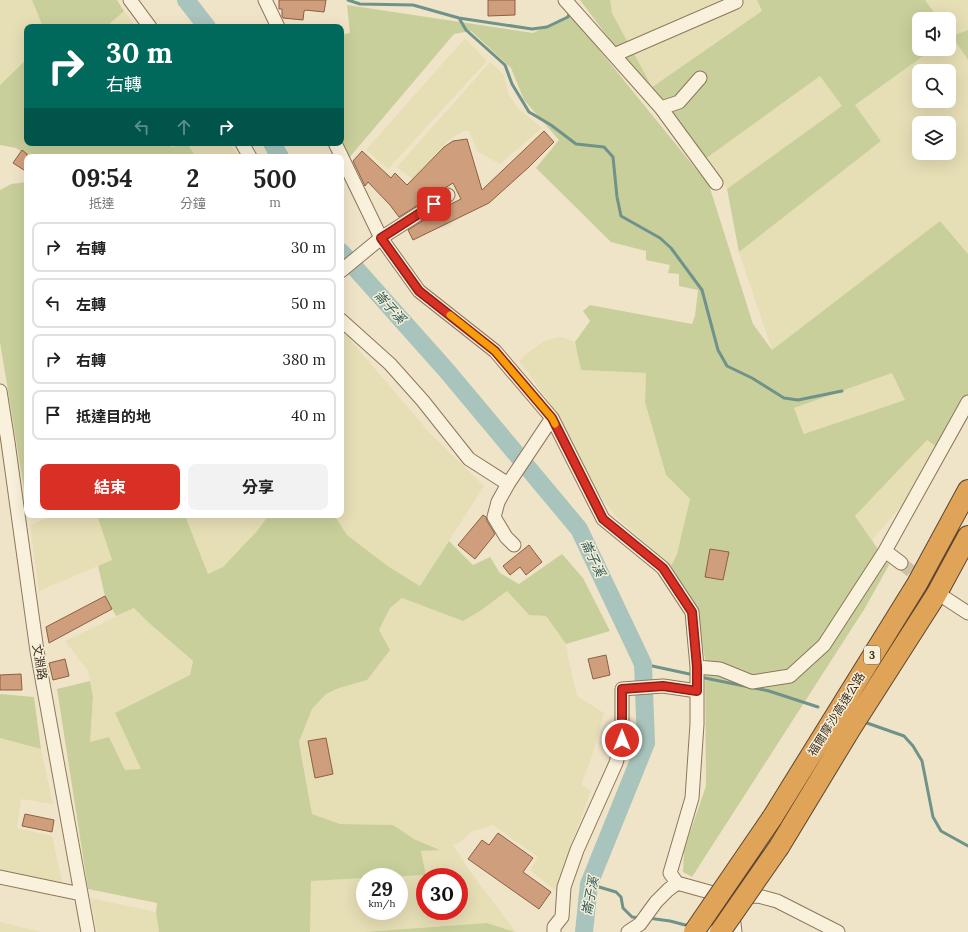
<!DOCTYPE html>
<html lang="zh-TW">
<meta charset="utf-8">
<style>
:root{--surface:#fff;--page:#f2f2f2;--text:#222;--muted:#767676;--line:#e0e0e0;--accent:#d93025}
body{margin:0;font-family:Lora,"Noto Sans TC",serif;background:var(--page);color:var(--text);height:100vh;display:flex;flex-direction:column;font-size:15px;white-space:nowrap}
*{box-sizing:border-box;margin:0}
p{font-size:13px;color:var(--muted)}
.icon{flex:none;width:22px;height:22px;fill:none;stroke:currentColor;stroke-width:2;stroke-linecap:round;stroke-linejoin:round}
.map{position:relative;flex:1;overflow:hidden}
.side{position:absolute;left:24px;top:154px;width:320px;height:364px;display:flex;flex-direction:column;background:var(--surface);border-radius:8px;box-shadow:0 4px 16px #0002}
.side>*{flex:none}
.banner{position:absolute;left:24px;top:24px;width:320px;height:122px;border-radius:8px;box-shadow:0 4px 16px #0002;background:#00695c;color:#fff;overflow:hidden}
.controls{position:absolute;left:912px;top:12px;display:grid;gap:8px}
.controls a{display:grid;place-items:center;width:44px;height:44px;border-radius:8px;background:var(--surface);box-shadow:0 4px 16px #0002;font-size:20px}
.speed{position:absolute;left:356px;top:868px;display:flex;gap:8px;font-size:20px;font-weight:700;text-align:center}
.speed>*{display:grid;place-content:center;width:52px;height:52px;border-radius:50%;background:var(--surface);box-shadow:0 4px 16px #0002;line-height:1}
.speed small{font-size:10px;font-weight:400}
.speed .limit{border:6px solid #d22;background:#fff;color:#111}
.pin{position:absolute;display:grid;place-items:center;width:34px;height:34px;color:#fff;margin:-17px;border-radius:8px;box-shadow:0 2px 6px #0006}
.me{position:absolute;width:44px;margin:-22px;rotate:0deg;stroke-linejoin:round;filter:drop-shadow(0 0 3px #0008)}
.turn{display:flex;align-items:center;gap:14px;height:84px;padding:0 16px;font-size:18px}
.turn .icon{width:52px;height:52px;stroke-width:2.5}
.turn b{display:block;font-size:28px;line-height:34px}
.lanes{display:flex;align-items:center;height:38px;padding:0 16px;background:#0003;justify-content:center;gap:20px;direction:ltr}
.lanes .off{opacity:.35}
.eta{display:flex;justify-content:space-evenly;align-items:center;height:68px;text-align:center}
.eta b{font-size:24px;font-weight:700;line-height:28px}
.cta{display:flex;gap:8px;margin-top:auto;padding:8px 16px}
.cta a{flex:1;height:46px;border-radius:8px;background:var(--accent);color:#fff;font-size:16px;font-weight:700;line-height:46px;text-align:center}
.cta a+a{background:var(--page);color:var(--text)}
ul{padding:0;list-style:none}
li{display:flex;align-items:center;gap:12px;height:50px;margin:0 8px 6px;padding:0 8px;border:2px solid var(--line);border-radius:8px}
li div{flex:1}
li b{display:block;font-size:15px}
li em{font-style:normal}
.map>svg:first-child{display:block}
.farmland{fill:#e6deb5;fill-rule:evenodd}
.green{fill:#c9cf9b;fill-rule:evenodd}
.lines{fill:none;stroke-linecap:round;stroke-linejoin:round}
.stream{stroke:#6f938a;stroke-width:3}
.river{stroke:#a9c4bc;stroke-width:18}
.building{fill:#cf9f7d;stroke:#8d5f41}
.minor-tunnel{stroke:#ccc0a6;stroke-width:13;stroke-dasharray:13 6;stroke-linecap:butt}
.minor-casing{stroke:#8d765c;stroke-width:15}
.highway-casing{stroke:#5b4430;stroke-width:22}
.minor{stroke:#faf1dc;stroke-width:13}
.highway{stroke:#e0a458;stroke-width:20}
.highway-bridge-casing{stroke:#5b4430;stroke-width:22;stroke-linecap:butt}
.highway-bridge{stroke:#e0a458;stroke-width:20}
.route-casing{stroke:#8d1f18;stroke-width:10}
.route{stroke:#d93025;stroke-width:7}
.slow{stroke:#f59e0b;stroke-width:7}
.labels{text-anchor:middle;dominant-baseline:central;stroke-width:3;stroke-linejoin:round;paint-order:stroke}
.shield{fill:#f7eed8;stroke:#756857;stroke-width:1}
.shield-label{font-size:11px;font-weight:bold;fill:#3d2e20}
.street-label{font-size:12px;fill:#3d2e20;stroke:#f7eed8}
.water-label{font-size:13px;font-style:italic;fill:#2f5d5a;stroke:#f7eed8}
</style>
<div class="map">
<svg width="968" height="932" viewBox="0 0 968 932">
<rect width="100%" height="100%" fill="#f0e4c8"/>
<path class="farmland" d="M0,0h32l11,27h-16v32l-27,26z
M610,0h147l5,11 -111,76 -39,-74z
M925,0h43v30l-16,6 16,24v194l-28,-33 -168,129 -33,-98 142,-111 -26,-36 78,-56h16v-11l3,-2 -3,-4v-13h-10zM919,71h30v30h-30zM919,123h30v30h-30z
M124,11l13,16h-31z
M465,38l22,23 -99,108 -22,-19z
M490,62l14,13 5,20 10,14 23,19 -42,36 -22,-12 -9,-21h-6l-15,10 -36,38 -15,-12z
M820,75l23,31 -116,83 -22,-30z
M168,143h62l8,14h-42l-8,-12 -17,3z
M341,329l87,102 56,55 -64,100 -31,-19 -42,-32 -13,-20h7z
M561,337l14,5 6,28 65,3 -1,29 21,73 24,24 -13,55 -6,12 -54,-48 -22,-29 -46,-87 -30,-41 11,-10 16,-11z
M892,373l14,27 -101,34 -11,-26z
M927,440l14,10 -18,31 -51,59 -17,-24z
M55,515h42l15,45 -73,31 -9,-66z
M184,515h85l-12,16 -34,36 -15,7 -22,-56z
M507,591l22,24 17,1 20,28 2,13 9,39 27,17 -13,46 -10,25 10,7 -18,49 -17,51 -26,-21 8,-13 -45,-32 -20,6 -13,11 -7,3 18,28 45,59 -29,-9 -123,9h-54l1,-51 54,-3v33h34v-34h-12l39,-2 -5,-25 18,-1 -25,-10 -21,-14 -53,-1 -28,-10 -6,-36 -7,-36 13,-33 14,-15 13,-6 28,-8 12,-50 11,-22 12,-10 61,23 17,-10zM425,877h34v34h-34z
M134,608l14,14 45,39 -3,14 -75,38 27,56 -17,2 -16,-34 -19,5 3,-45 -5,-26 -23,-30z
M0,738l41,11 12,55 -32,-5 -4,29 35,8 11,49 -63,-10z
M90,898l66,14 3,20h-62z
M0,922l41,10h-41z"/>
<path class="green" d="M32,0h85l7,11 -18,16h-63z
M580,0h30l2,13 40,74 110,-76 -5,-11h168l14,19h-20v30h14l-78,56 26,36 -142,111 -12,-63 115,-83 -22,-30 -115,83 -53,-72 -39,-43z
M347,5l186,28 37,-19 139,171 44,139 19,26 168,-129 28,33v142l-27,54 -14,-10 -72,76 34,49 -24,43 -173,269 -9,-5 1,-22 22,-64 -1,-127 -10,-53 -24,-40 6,-12 13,-55 -24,-24 -21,-73 1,-29 -65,-3 -6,-28 15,-21 -7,-10 7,-6 102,19 3,-8 3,-26 -19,-4v-12l-11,-1 2,-8 -24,-5v-9l-35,-9 -75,-74 23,-28 -35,-40 -13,-32 -40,-37 -17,3 -105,124 -8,-17v-106l9,-2zM892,373l13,27 -101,34 -10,-26z
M968,30v30l-16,-24 -3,2v-6l3,4z
M27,59v84h141l3,4 17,-2 8,12h-166l-14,-9 -16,-3v-60z
M27,182v325l-27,-165v-152l11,-6z
M97,515h87l2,3 22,56 15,-7 34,-36 12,-16h65l13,20 42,32 31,19 29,-45 24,24 17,-8 10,16 19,11 43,-30 21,24 27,53 -44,13 -20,-28 -17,-1 -22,-24 -27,20 -17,10 -61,-23 -12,10 -11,22 11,20 -23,30 -28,8 -13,6 -14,15 -13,33 13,72 28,10 53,1 21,14 26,11 -19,1 5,24 -39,2h-22v1l-54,3 -1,51h-151l-3,-20 1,-9 -69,-14 -31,-200 33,-8 3,16 -3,45 19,-5 16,33 16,-1 -26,-56 75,-38 3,-14 -45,-39 -14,-14 -18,8 -11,-20 -7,-30 14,-6z
M0,694l34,3 7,52 -41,-11z
M487,923l28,9h-151z"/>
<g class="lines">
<path class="stream" d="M348,0l12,4 53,1 46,13 73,11 15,-2 21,-10 2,-6
M459,18l7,12 39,35 7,19 17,28 22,13 25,19 28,3 9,10 4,40 4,19 39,22 11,10 31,42 16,60 9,16 25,12 32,20 14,2 44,-9
M643,664l51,11
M700,677l69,14 49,16
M867,723l37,13 9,10 9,15 11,56 8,14 27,15
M589,884l27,8 5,5 2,11 9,9 8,1
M648,918l22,3 19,5"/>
<path class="river" d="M186,0l21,27
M272,143l8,14
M341,252l106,119 132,158 64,135 3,79 -57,141 -5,48"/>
</g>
<path class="building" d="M279,0h47l-2,12 -19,-2v1h-1l-1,9 -20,-2 -1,-2v-7h-3z
M488,0h27v15l-27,1z
M544,131l10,11 -25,25 -40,36 -76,37 -5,-10 37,-23 16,-8 -8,-16 -54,34 -9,-12 -22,-23 -3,4 -12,-25 9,-10 29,27 4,-5 12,12 37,-38 9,-6 14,-2 15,51z
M22,150l5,4v18l-14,-9z
M483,515l3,2 1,4 8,13 -20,25 -17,-14z
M529,545l13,17 -16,13 -6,-8 -10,8 -7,-9z
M710,549l19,3 -6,28 -18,-3z
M105,596l7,13 -63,34 -3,-16z
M606,655l4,20 -17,4 -5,-20z
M65,659l4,17 -16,4 -4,-17z
M21,674l1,16h-22v-15z
M326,738l7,36 -18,4 -7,-37z
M25,814l29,6 -2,12 -30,-6z
M498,833l35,25 -10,14 28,20 -12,17 -71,-50 14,-19 7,5z"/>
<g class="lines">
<path class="minor-tunnel" d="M901,563l42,34"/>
<defs>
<path id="minor" d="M130,0l20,27
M265,0l13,27
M565,0l96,108 55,75
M614,55l122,-53
M661,108l18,-6 21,-24
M242,143l8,14
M335,143l46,95 38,53 76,60 57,67 51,101 60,49 29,44 5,55v57l-5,74 -22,75 7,10 54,15 4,34
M341,271l40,-33 67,-43
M341,320l49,44 33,37 46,58 39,25
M0,391l8,51 29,209 51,281
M514,545l-8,-8 -12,-20 4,-15 10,-18 44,-66
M885,551l16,12
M945,598l23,15
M697,667l23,2 32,13 38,-6 34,-31 61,-94 83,-149
M0,877l81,17
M741,897l17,-1 19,5 61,31
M554,932v-5l8,-10 2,-30 13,-37 39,-87 6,-23v-51l41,-3 34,5
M628,932l12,-8 16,-22 12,-12 9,-7"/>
<path id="highway" d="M772,818l145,-234 51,-94
M779,847l72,-119 85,-133 32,-59"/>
</defs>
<use href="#minor" class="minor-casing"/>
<use href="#highway" class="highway-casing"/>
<use href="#minor" class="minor"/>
<use href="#highway" class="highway"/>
<defs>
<path id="highway-bridge" d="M694,932l78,-114
M720,932l59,-85"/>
</defs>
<use href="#highway-bridge" class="highway-bridge-casing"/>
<use href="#highway-bridge" class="highway-bridge"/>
</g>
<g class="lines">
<defs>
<path id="route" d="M434,204l-53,34 38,53 76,60 57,67 51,101 60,49 29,44 5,55v24l-34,-5 -41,3v51"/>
</defs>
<use href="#route" class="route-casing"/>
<use href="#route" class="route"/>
<path class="slow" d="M450,315l45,36 57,67 3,6"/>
</g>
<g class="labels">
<rect class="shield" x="864" y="646" width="16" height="18" rx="3"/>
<g class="shield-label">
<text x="872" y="655">3</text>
</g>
<g class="street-label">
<text transform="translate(40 662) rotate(80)">文淵路</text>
<text transform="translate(836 714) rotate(-58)">福爾摩沙高速公路</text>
</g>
<g class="water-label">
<text transform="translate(390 307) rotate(48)">崙子溪</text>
<text transform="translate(593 558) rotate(65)">崙子溪</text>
<text transform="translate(590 896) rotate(-79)">崙子溪</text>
</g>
</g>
</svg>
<div class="controls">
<a><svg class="icon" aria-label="sound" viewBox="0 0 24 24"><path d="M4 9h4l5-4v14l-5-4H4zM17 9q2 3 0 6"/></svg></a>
<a><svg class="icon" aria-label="search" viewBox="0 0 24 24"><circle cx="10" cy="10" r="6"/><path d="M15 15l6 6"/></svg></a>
<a><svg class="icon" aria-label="layers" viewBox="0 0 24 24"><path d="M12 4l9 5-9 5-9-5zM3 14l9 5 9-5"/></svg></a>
</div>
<div class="speed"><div>29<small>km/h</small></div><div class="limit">30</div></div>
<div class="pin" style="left:434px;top:204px;background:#d93025"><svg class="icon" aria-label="arrive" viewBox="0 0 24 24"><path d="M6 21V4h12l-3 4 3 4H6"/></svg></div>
<svg class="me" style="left:622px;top:740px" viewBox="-20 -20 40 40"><circle r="17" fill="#d93025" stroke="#fff" stroke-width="3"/><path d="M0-11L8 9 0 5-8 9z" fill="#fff"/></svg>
<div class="banner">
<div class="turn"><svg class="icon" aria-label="right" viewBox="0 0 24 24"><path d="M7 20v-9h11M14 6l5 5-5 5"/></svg><div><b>30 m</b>右轉</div></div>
<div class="lanes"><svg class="icon off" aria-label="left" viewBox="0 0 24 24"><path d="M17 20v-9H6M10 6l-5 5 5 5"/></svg><svg class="icon off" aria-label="ahead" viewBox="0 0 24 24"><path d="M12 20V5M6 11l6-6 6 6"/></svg><svg class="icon" aria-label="right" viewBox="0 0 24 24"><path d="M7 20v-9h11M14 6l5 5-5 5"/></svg></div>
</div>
<section class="side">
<div class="eta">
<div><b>09:54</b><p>抵達</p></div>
<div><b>2</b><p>分鐘</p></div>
<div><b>500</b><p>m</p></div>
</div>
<ul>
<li><svg class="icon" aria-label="right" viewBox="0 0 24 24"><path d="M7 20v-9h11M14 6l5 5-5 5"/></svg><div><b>右轉</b></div><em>30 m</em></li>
<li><svg class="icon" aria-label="left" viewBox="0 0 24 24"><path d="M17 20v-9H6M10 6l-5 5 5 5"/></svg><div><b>左轉</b></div><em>50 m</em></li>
<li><svg class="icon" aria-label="right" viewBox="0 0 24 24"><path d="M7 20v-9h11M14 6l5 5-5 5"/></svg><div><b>右轉</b></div><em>380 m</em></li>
<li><svg class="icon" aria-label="arrive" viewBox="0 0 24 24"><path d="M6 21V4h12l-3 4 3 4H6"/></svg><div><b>抵達目的地</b></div><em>40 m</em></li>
</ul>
<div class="cta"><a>結束</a><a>分享</a></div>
</section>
</div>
